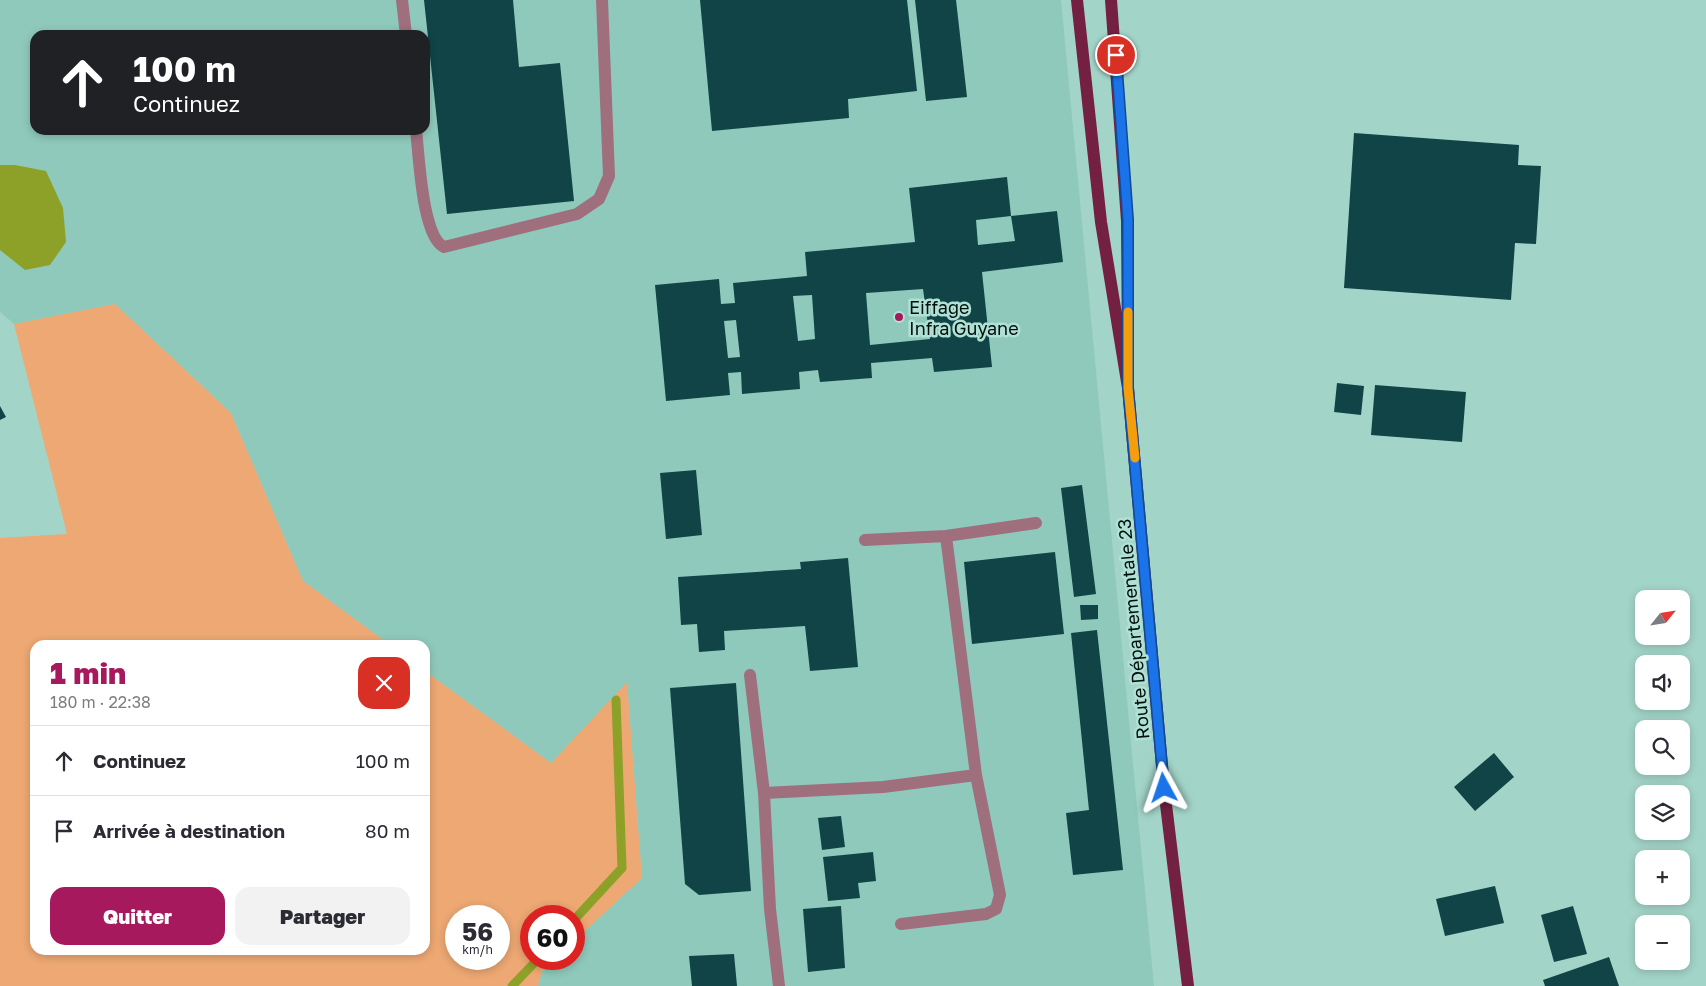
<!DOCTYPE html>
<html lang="fr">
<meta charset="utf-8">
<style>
:root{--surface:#fff;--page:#f2f2f3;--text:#2b2b33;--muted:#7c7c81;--line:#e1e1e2;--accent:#a6195d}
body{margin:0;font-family:"Golos Text",sans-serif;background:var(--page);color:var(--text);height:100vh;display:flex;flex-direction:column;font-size:19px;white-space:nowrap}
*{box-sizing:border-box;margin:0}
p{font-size:16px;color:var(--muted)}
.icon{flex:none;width:28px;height:28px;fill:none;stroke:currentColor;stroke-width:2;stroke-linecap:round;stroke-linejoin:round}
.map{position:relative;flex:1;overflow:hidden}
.sheet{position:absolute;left:30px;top:640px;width:400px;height:315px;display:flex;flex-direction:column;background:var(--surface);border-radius:15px;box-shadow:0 2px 8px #0003}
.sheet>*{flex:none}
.banner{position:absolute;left:30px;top:30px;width:400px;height:105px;border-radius:15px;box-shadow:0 2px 8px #0003;background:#202124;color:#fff;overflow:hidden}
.needle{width:32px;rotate:60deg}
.buttons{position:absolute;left:1635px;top:590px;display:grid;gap:10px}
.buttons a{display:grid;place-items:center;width:55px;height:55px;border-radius:10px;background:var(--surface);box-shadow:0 2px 8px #0003;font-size:25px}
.speed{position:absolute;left:445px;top:905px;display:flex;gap:10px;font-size:25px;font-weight:700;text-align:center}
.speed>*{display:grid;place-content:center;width:65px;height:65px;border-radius:50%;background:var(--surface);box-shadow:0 2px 8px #0003;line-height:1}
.speed small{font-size:12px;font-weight:400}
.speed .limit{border:8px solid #d22;background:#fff;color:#111}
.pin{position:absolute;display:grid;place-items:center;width:42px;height:42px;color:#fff;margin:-21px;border:2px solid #fff;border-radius:50%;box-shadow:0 1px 5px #0007}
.me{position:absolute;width:55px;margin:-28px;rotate:355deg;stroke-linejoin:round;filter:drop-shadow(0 0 4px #0008)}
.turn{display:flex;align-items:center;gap:18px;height:105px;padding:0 20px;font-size:22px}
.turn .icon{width:65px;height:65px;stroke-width:2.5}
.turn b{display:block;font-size:35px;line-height:42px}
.round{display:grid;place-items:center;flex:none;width:52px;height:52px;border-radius:15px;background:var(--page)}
.head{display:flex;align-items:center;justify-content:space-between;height:85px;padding:0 20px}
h1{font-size:30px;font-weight:800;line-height:38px;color:var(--accent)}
.cta{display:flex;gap:10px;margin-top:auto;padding:10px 20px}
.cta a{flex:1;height:58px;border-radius:15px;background:var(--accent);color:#fff;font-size:20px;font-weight:800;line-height:58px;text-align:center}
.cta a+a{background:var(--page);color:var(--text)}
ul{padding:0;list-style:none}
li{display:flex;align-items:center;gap:15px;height:70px;padding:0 20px;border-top:1px solid var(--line)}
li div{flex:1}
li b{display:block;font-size:19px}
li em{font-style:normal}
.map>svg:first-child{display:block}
.built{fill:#8fc9bb;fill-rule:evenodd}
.green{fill:#eda873;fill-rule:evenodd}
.water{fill:#8da028}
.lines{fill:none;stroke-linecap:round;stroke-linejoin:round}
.stream{stroke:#8da028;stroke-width:9}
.building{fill:#104446;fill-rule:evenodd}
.minor{stroke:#9f6f7e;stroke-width:12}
.major{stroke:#732043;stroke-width:12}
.route-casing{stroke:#114b97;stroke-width:12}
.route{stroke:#1a73e8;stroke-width:9}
.slow{stroke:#f59e0b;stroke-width:9}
.poi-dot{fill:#a6195d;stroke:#b0e1d5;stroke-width:2}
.labels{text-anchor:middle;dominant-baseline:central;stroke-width:5;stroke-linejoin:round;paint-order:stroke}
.poi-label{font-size:18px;fill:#01100d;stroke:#b0e1d5;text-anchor:start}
.street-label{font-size:18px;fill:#01100d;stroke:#b0e1d5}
</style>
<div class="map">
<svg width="1706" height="986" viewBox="0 0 1706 986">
<rect width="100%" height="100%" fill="#a3d4c8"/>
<path class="built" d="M0,0h1061l93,986h-616l4,-15 13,-12h19v-18l68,-63 -15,-195 -76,80 -126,-92v-26h-35l-87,-64 -72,-168 -116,-109 -101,20 -14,-12zM35,35h390v95h-390z"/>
<path class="green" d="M115,304l116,109 72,168 87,64h-355v305h390v-279l126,92 76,-81 15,196 -68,63v-25h-43v43h24l-13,12 -4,15h-538v-448l67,-4 -53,-210zM499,916v43h-43v-43z"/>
<path class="water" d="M0,165h15l31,6 17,37 3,34 -16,23 -25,5 -25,-20z"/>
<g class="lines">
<path class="stream" d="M574,920l48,-52 -6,-168
M512,986l26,-27"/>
</g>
<path class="building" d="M424,0h89l6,67 41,-4 14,138 -127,13z
M700,0h207l10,91 -69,8 1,19 -137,13z
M915,0h41l11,97 -41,4z
M1354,133l165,12 -1,20 23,1 -5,78 -21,-1 -4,57 -167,-12z
M1007,177l4,39 -35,4 2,25 37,-4 -4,-25 46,-5 6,51 -81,10 10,95 -58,5 -2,-14 -61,5 1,15 -52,4 -2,-12 -19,2 1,17 -58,5 -1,-22 -13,1 2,22 -64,6 -11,-116 64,-6 2,25 14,-1 -2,-20 74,-7 -2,-24 110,-10 -6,-54zM923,289l7,50 -60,6 -4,-52zM812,295l3,44 -17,2 -5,-45zM736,320l4,37 -12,1 -4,-37z
M1337,383l27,3 -3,29 -27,-3z
M1375,385l91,7 -4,50 -91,-7z
M0,406l6,11 -6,3z
M696,470l6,65 -36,4 -6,-66z
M1082,485l14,109 -22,3 -13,-109z
M1055,552l9,82 -92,10 -8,-82z
M848,558l10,109 -48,4 -5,-45 -81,5 1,19 -26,2 -2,-28 -16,1 -3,-48 123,-8 -1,-7z
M1080,605h18v14l-17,1z
M1097,630l26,240 -50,5 -7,-62 23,-3 -18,-177z
M736,683l15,208 -52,4 -14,-11 -15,-196z
M1494,753l20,24 -39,34 -21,-24z
M841,816l4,31 -23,3 -4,-32z
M873,852l3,29 -18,2 2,15 -32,3 -5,-44z
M1495,886l9,37 -59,13 -9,-37z
M841,906l4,62 -37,4 -5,-63z
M1573,906l14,48 -33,8 -13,-47z
M734,954l3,32h-45l-3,-30z
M1609,957l10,29h-74l-2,-6z"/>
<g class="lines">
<path class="minor" d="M402,0l4,35
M416,130c3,25 6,107 28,117l133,-33 22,-15 10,-23 -7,-176
M946,536l30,239
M865,540l81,-4 90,-13
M750,675l14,118
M779,986l-9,-77 -6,-116 119,-6 93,-12 24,120 -4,14 -10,5 -85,10"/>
<path class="major" d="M1077,0l24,222 27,166 36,400 24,198
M1111,0l16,221 1,127"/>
</g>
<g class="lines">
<defs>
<path id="route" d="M1116,55l12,165v168l36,400"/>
</defs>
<use href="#route" class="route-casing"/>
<use href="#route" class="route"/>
<path class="slow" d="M1128,312v76l7,70"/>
</g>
<circle class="poi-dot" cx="899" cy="317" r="5"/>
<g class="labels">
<g class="poi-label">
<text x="909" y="307">Eiffage<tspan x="909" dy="21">Infra Guyane</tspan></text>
</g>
<g class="street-label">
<text transform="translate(1133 629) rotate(-95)">Route Départementale 23</text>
</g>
</g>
</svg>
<div class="buttons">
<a><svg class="needle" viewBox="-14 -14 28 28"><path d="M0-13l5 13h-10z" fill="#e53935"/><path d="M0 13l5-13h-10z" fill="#7c7c81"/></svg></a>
<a><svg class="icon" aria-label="sound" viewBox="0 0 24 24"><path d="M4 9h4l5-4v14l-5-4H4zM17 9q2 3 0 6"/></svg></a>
<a><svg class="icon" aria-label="search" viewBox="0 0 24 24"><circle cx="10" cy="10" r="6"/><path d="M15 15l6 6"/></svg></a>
<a><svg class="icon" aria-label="layers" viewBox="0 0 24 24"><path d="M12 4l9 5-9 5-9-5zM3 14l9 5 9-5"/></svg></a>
<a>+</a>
<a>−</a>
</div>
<div class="speed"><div>56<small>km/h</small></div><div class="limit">60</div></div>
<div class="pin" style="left:1116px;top:55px;background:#d93025"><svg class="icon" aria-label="arrive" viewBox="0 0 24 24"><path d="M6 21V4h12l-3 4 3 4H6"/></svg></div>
<svg class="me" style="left:1164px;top:788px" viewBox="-20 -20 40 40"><path d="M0-17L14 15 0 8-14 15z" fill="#1a73e8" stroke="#fff" stroke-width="4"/></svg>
<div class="banner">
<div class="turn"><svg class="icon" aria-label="ahead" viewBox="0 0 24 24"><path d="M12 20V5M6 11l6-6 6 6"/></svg><div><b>100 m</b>Continuez</div></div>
</div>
<section class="sheet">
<div class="head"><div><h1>1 min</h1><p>180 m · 22:38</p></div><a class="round" style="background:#d93025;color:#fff"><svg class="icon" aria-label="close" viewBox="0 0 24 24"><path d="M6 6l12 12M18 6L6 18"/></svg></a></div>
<ul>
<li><svg class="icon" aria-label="ahead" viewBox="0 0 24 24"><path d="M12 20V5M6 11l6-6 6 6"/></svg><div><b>Continuez</b></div><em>100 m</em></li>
<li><svg class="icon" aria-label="arrive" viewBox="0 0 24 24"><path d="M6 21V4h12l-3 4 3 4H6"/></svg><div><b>Arrivée à destination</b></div><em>80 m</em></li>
</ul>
<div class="cta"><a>Quitter</a><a>Partager</a></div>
</section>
</div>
